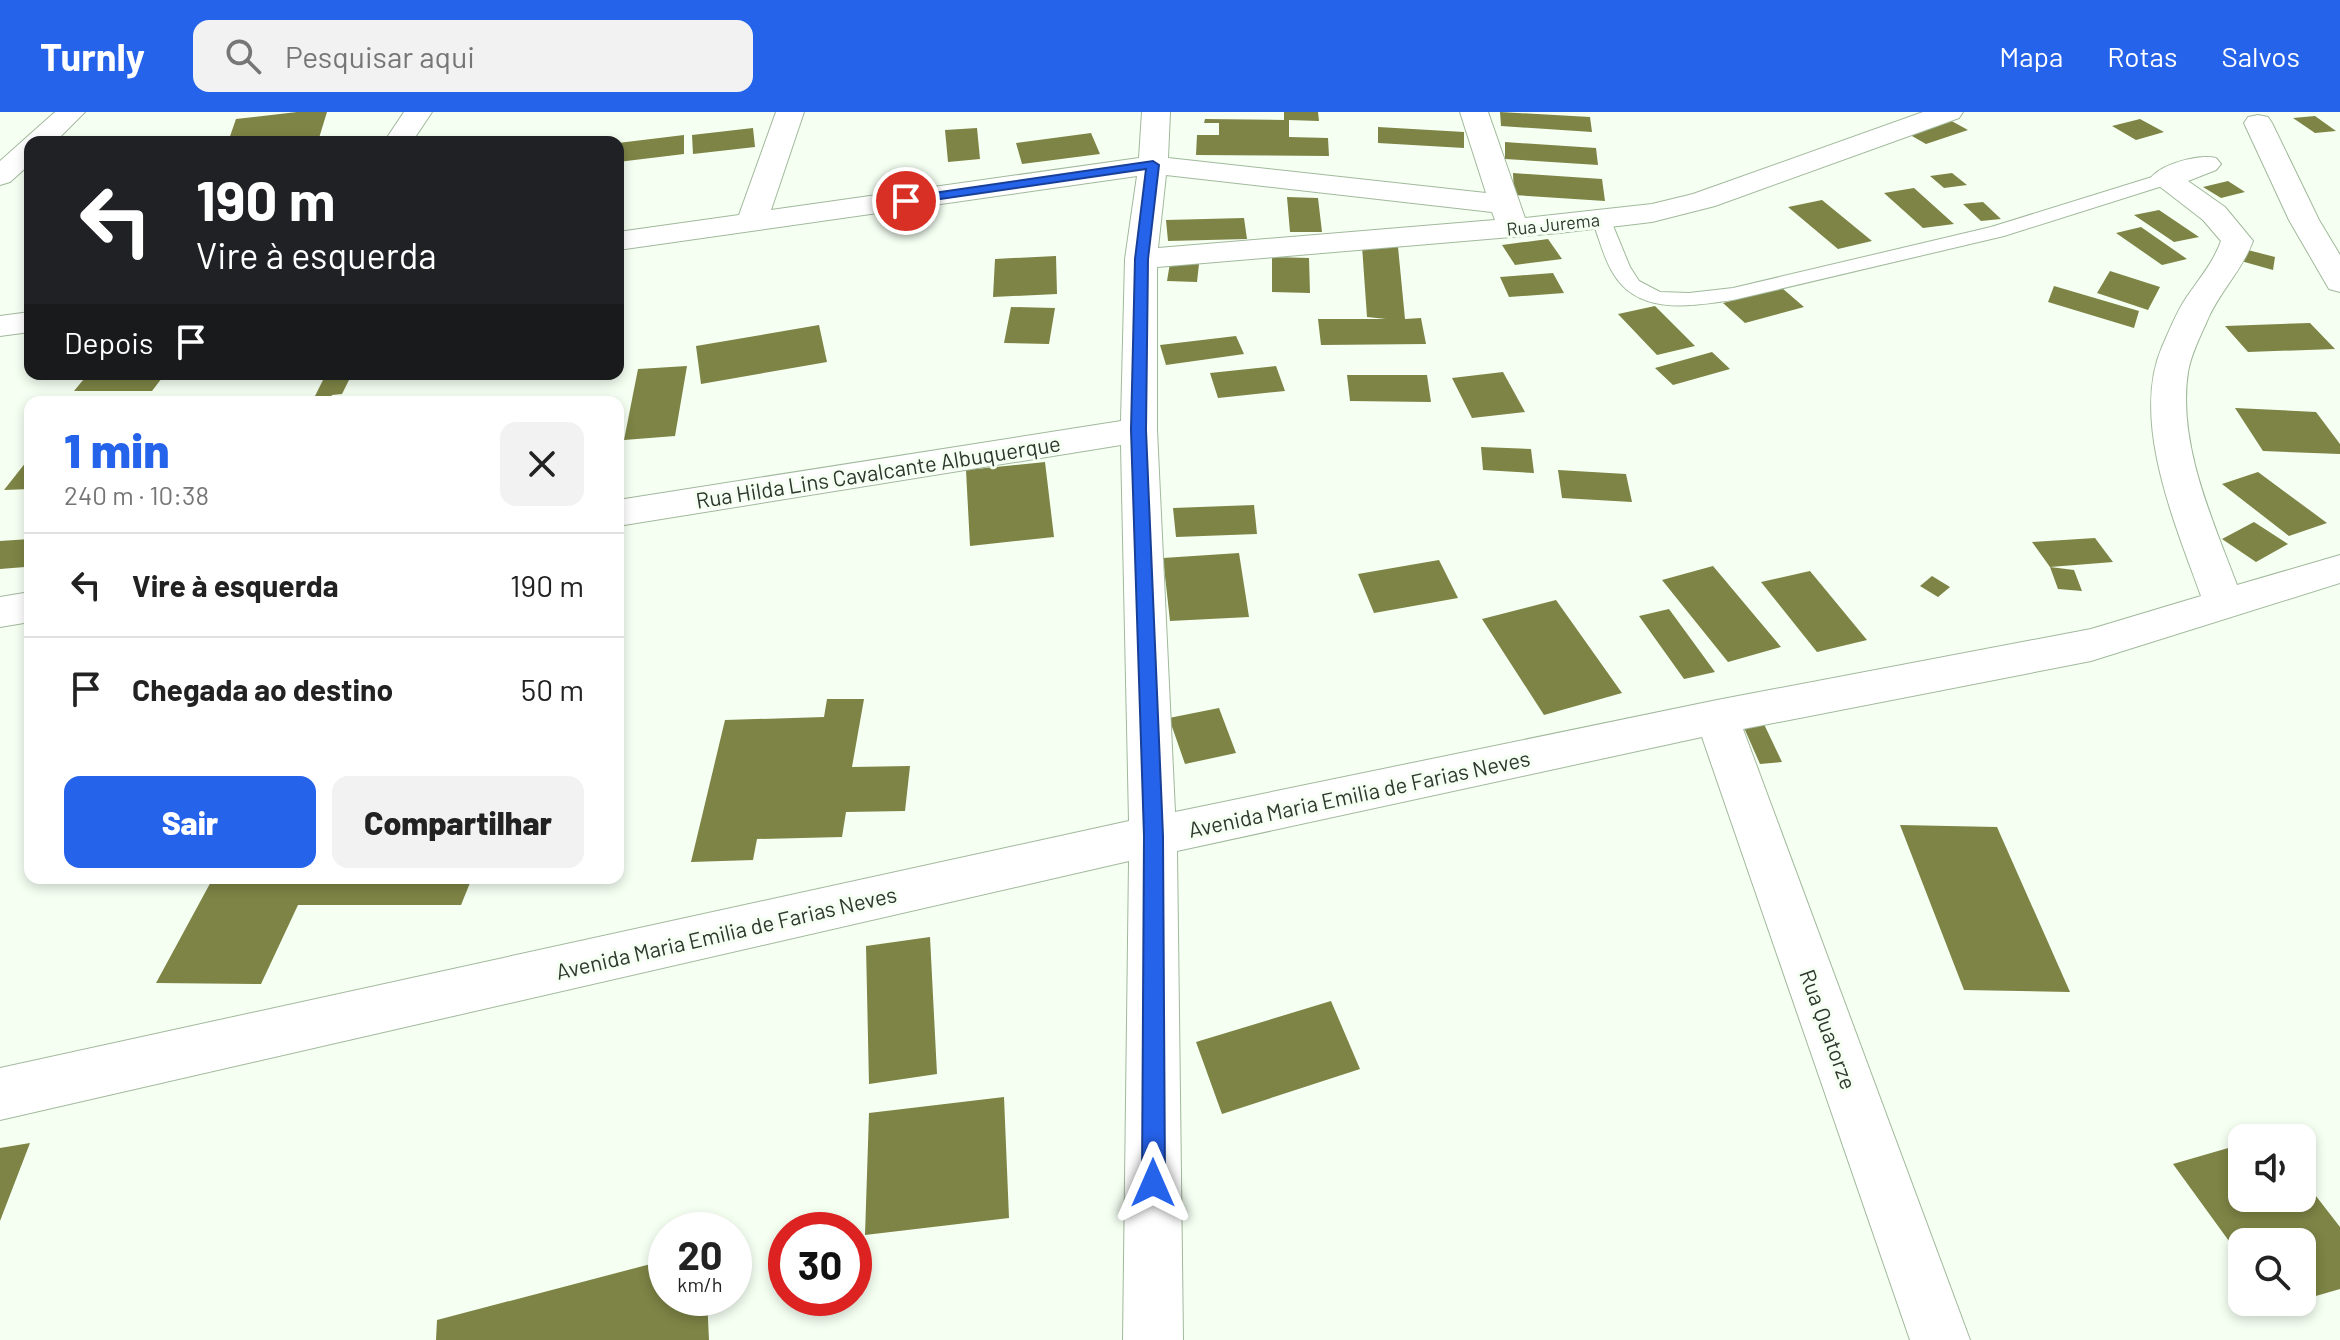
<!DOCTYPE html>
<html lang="pt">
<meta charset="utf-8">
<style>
:root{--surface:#fff;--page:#f2f2f2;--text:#222;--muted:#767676;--line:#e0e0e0;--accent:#2563eb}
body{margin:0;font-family:Barlow,sans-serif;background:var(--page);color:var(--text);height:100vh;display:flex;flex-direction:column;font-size:30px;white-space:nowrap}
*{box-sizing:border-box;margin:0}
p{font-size:26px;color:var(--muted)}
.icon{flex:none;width:44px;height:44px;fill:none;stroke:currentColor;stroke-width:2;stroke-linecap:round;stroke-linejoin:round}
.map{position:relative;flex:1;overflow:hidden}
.sheet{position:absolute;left:24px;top:284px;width:600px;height:488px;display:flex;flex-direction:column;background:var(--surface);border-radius:16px;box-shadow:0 4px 12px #0003}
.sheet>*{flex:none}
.banner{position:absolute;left:24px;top:24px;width:600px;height:244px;border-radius:16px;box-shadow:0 4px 12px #0003;background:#202124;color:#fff;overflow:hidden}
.controls{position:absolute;left:2228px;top:1012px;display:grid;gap:16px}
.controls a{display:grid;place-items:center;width:88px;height:88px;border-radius:16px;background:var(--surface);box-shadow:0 4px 12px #0003;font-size:40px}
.speed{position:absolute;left:648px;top:1100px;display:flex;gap:16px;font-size:40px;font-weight:700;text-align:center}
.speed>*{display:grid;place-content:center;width:104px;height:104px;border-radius:50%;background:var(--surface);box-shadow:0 4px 12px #0003;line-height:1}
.speed small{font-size:20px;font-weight:400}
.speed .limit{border:12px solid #d22;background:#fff;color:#111}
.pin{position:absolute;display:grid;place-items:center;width:68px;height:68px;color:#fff;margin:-34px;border:4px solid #fff;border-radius:50%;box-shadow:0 2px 8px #0007}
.me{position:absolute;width:88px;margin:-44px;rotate:0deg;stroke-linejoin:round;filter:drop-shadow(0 0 6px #0008)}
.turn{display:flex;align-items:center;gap:28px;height:168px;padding:0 40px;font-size:36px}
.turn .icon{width:104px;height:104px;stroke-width:2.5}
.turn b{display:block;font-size:56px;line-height:68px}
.then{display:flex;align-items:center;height:76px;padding:0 40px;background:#0003;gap:16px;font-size:30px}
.round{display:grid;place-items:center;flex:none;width:84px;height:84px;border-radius:16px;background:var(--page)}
.head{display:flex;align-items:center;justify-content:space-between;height:136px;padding:0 40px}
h1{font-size:48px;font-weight:800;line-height:60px;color:var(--accent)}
.primary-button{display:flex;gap:16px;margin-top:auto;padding:16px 40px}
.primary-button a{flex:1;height:92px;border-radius:16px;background:var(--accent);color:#fff;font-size:32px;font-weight:800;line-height:92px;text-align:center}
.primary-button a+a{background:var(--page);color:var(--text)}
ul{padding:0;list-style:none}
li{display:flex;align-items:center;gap:24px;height:104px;padding:0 40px;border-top:2px solid var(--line)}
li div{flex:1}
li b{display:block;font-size:30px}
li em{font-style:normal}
header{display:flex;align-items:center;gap:48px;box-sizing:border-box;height:112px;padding:0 40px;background:var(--accent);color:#fff}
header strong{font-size:38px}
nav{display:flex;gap:44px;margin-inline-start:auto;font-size:28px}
.search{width:560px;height:72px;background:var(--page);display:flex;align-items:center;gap:20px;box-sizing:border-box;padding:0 28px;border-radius:16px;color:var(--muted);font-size:30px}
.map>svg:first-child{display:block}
.building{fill:#7d8445}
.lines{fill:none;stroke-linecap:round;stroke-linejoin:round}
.lane-casing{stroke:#a1b99c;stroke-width:2}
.street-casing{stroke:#a1b99c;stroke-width:2}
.lane{fill:#fff;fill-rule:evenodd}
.street{fill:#fff;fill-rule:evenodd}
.route{fill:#2563eb;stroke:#184099;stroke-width:2}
.labels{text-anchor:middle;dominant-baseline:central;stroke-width:6;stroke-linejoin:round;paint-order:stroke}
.far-street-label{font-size:18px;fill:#2f382d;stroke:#f5fff2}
.street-label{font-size:22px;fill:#2f382d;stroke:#f5fff2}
</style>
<header>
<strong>Turnly</strong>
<div class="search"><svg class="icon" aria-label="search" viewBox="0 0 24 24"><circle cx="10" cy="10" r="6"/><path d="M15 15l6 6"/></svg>Pesquisar aqui</div>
<nav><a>Mapa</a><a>Rotas</a><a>Salvos</a></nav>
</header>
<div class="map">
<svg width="2340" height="1228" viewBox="0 0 2340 1228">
<rect width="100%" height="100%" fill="#f5fff2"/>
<path class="building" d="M297,0h30l-8,26 -34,4h-57l8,-23z
M1284,0h34l1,9 -30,-1v17l39,1 1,18 -133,-1 1,-20h22v-12h-15l1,-4 79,1z
M1500,0l90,5 2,15 -91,-6z
M2315,4l21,15 -21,2 -22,-15z
M1946,6l22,12 -42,14 -21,-12z
M2140,7l24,13 -28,8 -24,-14z
M1378,15l86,5v16l-86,-5z
M753,16l2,19 -62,7 -1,-19z
M977,16l3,31 -32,3 -3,-32z
M1091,21l9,21 -78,10 -6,-21z
M684,23v19l-66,8v-19z
M1505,30l91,6 2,17 -93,-6z
M1513,61l89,6 3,22 -91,-6z
M1952,61l15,12 -23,3 -14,-12z
M2228,69l17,11 -24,6 -18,-11z
M1914,76l40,36 -31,4 -39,-35z
M1287,85l31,1 4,34h-32z
M1822,88l50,41 -34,8 -50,-42z
M1983,90l18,17 -20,2 -18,-17z
M2159,98l40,27 -25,5 -40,-27z
M1244,106l3,21 -79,2 -2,-21z
M2141,115l46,32 -25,6 -46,-32z
M1548,127l14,20 -47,6 -13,-20z
M1362,134l36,1 7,72 16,-1 5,26 -105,1 -3,-26h68l-19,-2z
M2244,137l31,8 -2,13 -32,-9z
M1056,144l1,38 -64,3 2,-38z
M1272,145l37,1 1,35 -38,-1z
M1170,151l29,1 -2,18 -30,-1z
M2110,159l50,16 -12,23 -51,-17z
M1553,161l11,20 -55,4 -9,-20z
M2054,174l85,25 -5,17 -86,-26z
M1782,176l22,19 -59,16 -22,-20z
M1655,194l40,40 -38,9 -39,-41z
M1011,195l44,1 -6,36 -45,-1z
M2310,211l25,26 -87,3 -23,-26z
M819,213l8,37 -126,22 -5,-38z
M1236,224l8,18 -78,11 -6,-20z
M1712,240l18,17 -57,16 -18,-17z
M687,254l-12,70 -51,4 14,-71z
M1276,254l9,25 -67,7 -8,-25z
M1503,260l22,40 -53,6 -20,-40z
M88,262h77l-13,17h-78z
M326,262h26l-10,20 -10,1 -4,7h-58l2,-4 43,-2z
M1347,263h80l4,27 -81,-1z
M2235,296l81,4 24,32v10l-77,-3z
M1481,335l50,2 3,24 -51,-3z
M30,345v32l-26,1z
M1045,350l9,75 -84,9 -4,-76z
M1558,358l68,4 6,28 -70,-4z
M2258,360l69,51 -38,13 -67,-52z
M1254,393l3,29 -81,3 -3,-29z
M2254,410l34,22 -32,18 -34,-23z
M2095,426l18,24 -63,5 -18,-25z
M30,427v20l-5,8 -25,2v-28z
M1239,441l10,64 -79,4 -7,-63z
M1439,448l19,38 -84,15 -16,-39z
M1713,454l68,81 -53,15 -66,-82z
M2050,455l24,3 8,21 -24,-2z
M1810,459l57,69 -50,12 -56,-70z
M1932,464l18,11 -12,10 -18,-11z
M1556,488l66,93 -78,22 -62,-96z
M1669,497l46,63 -31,7 -45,-63z
M827,587h37l-12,68 58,-1 -5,45 -59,1 -4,25 -85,2 -4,21 -62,2 34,-142 99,-3z
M1219,596l17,45 -51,11 -16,-46z
M1762,608l20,42 -22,2 -19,-43z
M1900,713l97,2 73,165 -106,-2z
M213,766h259l-11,27h-163l-37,79 -105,-1z
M930,825l7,137 -68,10 -3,-138z
M1331,889l29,68 -138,45 -26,-72z
M1004,985l5,121 -144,17 4,-122z
M30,1031l-30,78v-73z
M2242,1032v54h60v-20l38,49v62l-38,11v-58h-60v17l-69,-95z
M666,1148v38h41l2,42h-273l1,-20z"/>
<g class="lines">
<defs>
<path id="lane" d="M2165,61l7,2 2,4 -2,4 -168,53 -271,64c-42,6 -95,16 -120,-27 -10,-16 -14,-36 -21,-53l3,-4h14l21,51 9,14 21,11 29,1 44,-5 258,-61z"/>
<path id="street" d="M55,0h30l-30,30h-25v22l-20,18 -10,3v-24z
M404,0h28l-20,30h-28z
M776,0h28l-33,98 368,-52 3,-46h28l-2,46 318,35 -26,-81h28l37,106 127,-14 41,-10 230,-82h40l-4,6 -244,88 -63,16 -93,11 -402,34v163l18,382 542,-112 374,-71 110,-33c-25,-70 -71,-175 -39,-249 7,-16 14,-34 24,-49 13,-19 27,-35 35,-57l-18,-21 -53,-41c10,-15 49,-25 66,-21l5,6 -5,6 -28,11 37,26 28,34c-11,30 -34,51 -46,80 -7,16 -16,33 -19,51 -11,71 25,149 49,213l103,-30v28l-249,78 -348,68 227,611h-60l-208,-603 -525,114 6,489h-60l6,-479 -1129,259v-52l1129,-247 -8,-376 -503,81v-26l503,-79 4,-162 12,-83 -519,74v-18l121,-17zM1166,63l326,37 3,8 -337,28z
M2258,3l10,2 4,6 47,97 21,35v37l-11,-3 -40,-69 -45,-97 4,-6z
M30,200v20l-30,4v-20z
M30,480v30l-30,5v-30z"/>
</defs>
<use href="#lane" class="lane-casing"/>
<use href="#street" class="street-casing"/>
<use href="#lane" class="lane"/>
<use href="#street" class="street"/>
</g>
<path class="route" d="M1153,49l6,4 -11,94 -2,171 17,406 2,347 -4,8 -8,3 -8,-3 -3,-8 2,-347 -13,-406 4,-171 11,-90 -240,35 -7,-3 7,-4z"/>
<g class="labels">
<g class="far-street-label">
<text transform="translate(1553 112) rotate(-6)">Rua Jurema</text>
</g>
<g class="street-label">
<text transform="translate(878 359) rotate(-9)">Rua Hilda Lins Cavalcante Albuquerque</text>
<text transform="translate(1359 681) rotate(-12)">Avenida Maria Emilia de Farias Neves</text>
<text transform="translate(726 820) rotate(-13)">Avenida Maria Emilia de Farias Neves</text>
<text transform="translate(1829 917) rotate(70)">Rua Quatorze</text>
</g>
</g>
</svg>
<div class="controls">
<a><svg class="icon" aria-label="sound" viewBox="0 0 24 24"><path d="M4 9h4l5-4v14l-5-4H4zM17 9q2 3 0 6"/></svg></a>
<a><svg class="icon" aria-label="search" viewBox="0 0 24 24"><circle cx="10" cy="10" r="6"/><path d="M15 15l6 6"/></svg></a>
</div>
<div class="speed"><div>20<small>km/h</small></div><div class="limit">30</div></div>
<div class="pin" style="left:906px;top:89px;background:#d93025"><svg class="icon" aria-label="arrive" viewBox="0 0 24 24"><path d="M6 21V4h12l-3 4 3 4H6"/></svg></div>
<svg class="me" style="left:1153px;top:1071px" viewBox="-20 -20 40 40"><path d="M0-17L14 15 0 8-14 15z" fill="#2563eb" stroke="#fff" stroke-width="4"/></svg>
<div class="banner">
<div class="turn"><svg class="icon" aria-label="left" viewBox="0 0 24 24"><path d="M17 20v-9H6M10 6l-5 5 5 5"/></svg><div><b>190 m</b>Vire à esquerda</div></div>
<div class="then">Depois<svg class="icon" aria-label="arrive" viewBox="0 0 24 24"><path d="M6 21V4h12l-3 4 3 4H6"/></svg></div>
</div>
<section class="sheet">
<div class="head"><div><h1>1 min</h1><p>240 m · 10:38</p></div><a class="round"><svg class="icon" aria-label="close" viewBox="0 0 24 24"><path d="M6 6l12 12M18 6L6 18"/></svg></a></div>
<ul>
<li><svg class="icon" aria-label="left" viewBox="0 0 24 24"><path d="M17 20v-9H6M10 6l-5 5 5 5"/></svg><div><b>Vire à esquerda</b></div><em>190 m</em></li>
<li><svg class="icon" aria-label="arrive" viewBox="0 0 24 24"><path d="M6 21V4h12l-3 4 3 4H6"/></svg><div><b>Chegada ao destino</b></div><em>50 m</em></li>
</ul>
<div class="primary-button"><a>Sair</a><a>Compartilhar</a></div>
</section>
</div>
